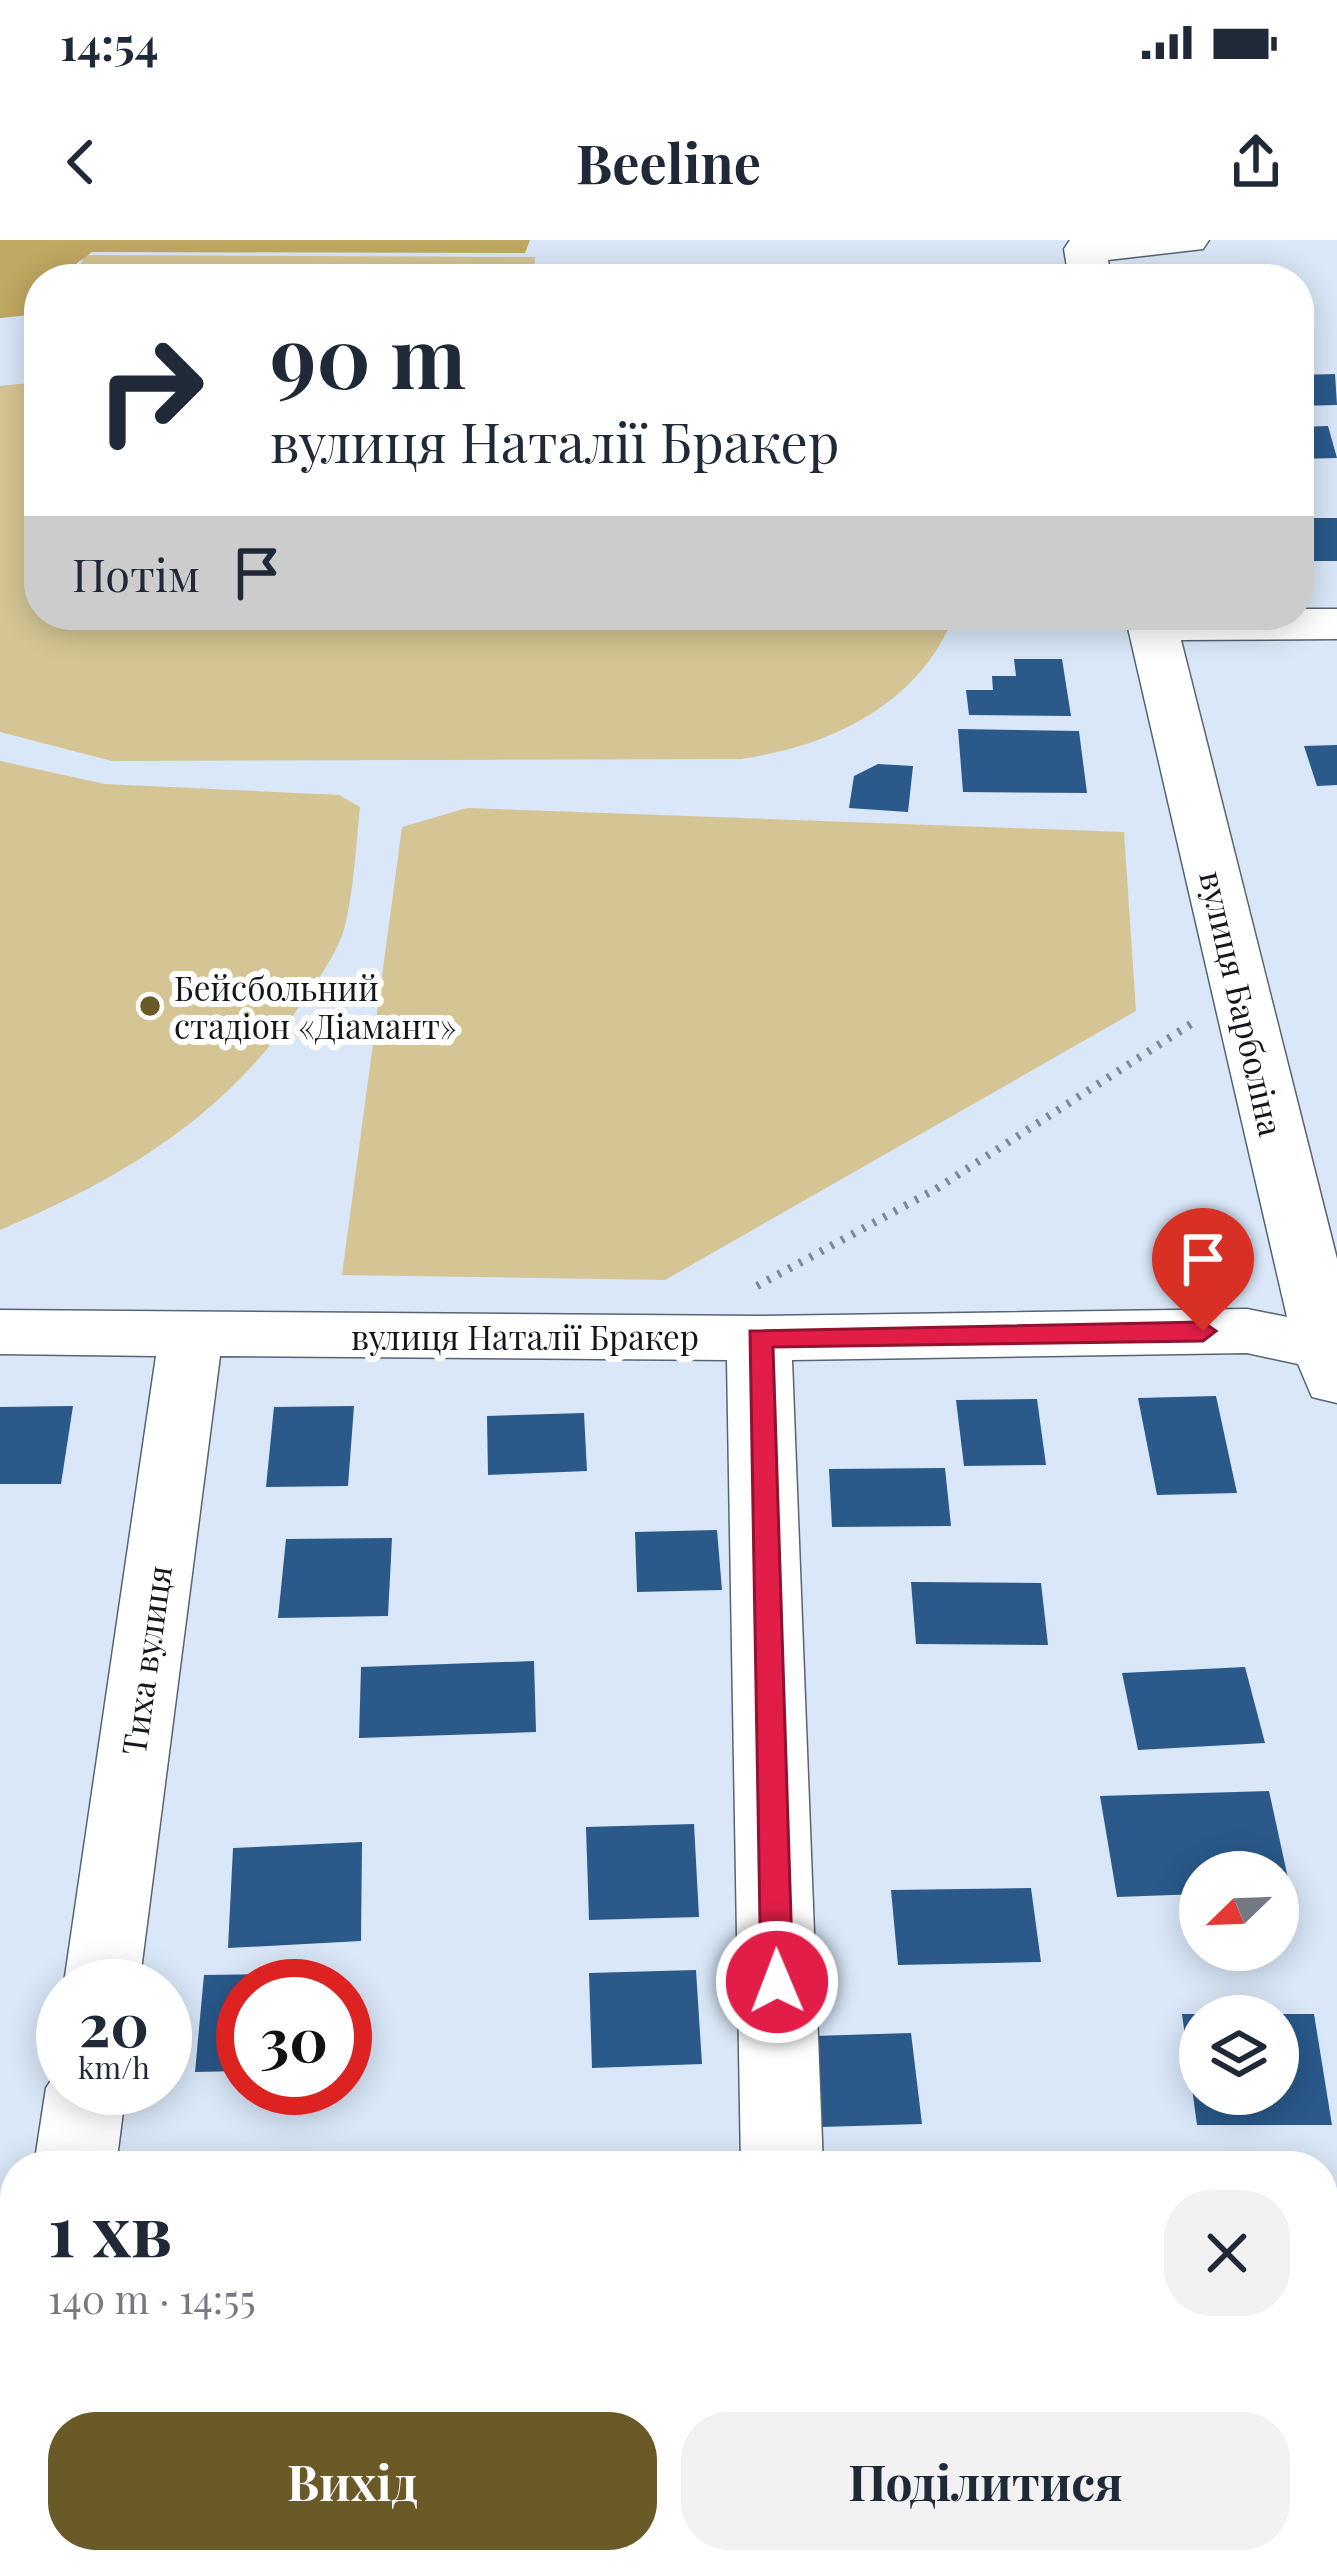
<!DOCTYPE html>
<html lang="uk">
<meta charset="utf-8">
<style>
:root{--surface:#fff;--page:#f2f2f3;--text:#1f2937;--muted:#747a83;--accent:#6a5a28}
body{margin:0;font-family:"Playfair Display",serif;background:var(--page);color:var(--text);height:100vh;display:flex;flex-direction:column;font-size:45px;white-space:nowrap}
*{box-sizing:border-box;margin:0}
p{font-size:39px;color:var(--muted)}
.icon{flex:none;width:66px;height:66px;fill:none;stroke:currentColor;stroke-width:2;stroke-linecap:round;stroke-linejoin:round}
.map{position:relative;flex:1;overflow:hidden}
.side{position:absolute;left:0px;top:1911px;width:1338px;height:423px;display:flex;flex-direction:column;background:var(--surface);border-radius:48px 48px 0 0;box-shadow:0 6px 30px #0003}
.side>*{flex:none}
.guide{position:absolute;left:24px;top:24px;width:1290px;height:366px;border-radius:48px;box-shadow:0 6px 30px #0003;background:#fff;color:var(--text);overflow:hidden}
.needle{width:78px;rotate:247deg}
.tools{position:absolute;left:1179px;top:1611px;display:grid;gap:24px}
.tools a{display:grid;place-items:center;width:120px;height:120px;border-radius:50%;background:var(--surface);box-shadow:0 6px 30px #0003;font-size:60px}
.speed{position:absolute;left:36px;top:1719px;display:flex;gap:24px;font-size:60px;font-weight:700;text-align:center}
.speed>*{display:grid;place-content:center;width:156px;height:156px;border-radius:50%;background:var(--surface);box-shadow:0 6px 30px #0003;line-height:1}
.speed small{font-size:30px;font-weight:400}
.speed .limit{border:18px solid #d22;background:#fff;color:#111}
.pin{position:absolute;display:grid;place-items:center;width:102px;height:102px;color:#fff;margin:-123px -51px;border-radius:50% 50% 50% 0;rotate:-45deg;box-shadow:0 0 12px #0007}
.pin .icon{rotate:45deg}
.me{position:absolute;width:132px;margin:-66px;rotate:359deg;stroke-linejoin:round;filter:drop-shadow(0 0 9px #0008)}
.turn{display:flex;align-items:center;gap:42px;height:252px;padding:0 48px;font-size:54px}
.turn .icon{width:156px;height:156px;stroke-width:2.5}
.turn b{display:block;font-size:84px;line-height:102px}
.then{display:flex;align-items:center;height:114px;padding:0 48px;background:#0003;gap:24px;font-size:45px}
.round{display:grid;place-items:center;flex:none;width:126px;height:126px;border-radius:48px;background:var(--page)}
.summary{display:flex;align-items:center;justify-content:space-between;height:204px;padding:0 48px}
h1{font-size:72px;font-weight:700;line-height:90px}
.action{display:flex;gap:24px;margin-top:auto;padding:24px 48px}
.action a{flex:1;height:138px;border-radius:48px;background:var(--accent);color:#fff;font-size:48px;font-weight:700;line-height:138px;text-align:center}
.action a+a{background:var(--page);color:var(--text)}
.status{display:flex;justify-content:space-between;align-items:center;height:84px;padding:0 60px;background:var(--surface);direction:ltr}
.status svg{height:33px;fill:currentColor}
header{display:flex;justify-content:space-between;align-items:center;height:156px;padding:0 48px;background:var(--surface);font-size:54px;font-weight:700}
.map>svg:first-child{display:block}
.green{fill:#d5c594}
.forest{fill:#bfa861}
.building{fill:#2a598a}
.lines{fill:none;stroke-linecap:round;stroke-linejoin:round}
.minor-casing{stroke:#586472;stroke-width:3}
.path{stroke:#7f8995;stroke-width:8;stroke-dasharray:3 9;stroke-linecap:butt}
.minor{fill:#fff;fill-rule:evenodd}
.route{fill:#e11d48;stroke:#92132f;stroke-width:3}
.poi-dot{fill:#6a5a28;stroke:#fff;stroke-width:4.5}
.labels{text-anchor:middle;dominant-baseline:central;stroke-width:12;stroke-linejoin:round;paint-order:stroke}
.poi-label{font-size:33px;fill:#12171d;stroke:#fff;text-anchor:start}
.street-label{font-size:33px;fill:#12171d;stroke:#fff}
</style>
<div class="status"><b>14:54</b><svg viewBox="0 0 49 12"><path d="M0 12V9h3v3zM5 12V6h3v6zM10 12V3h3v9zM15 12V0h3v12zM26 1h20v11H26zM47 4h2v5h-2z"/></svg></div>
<header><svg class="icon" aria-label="back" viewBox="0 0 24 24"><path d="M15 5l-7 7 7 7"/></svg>Beeline<svg class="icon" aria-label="share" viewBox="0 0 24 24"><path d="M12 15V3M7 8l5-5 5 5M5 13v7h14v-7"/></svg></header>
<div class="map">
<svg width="1337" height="2333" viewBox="0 0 1337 2333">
<rect width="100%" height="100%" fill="#d9e7f8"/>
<path class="green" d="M84,15l451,2 -1,22h-457z
M39,142v233h915c-34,90 -126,132 -214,144l-628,2 -112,-29v-346z
M0,521l105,23 234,11 21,12c-4,39 -6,81 -15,119 -7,28 -30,57 -46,81 -76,111 -177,171 -299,223z
M467,568l657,24 12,179 -471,269 -323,-5 60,-448z"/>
<path class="forest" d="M0,0h530l-5,13 -433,-1 -15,11 -4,16h-34v35l-39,4z"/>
<path class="building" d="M1200,26h63l4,13h-63z
M1335,134l2,31 -38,1v-31z
M1328,186l9,32 -38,1v-32z
M1299,278h38v43h-31z
M1014,419h48l9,57 -102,-1 -3,-25h27l-1,-14h24z
M958,489l121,2 8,62 -124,-1z
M1337,505v40l-20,1 -13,-40z
M878,524l35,2 -5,46 -59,-4 5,-32z
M1216,1156l21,97 -80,2 -19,-97z
M1037,1159l9,66 -82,1 -8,-66z
M73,1166l-12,78h-61v-77z
M354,1166l-6,80 -82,1 8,-80z
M584,1173l3,58 -99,4 -1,-59z
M945,1228l6,58 -119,1 -3,-58z
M717,1290l5,60 -85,2 -2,-60z
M392,1298l-4,78 -110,2 8,-79z
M911,1342l130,1 7,62 -132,-1z
M534,1421l2,71 -177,6 2,-71z
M1245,1427l20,76 -127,7 -16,-77z
M1269,1551l22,101h-13v-20h-78v22l-83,3 -17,-101z
M694,1584l5,93 -110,3 -3,-93z
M362,1602l-1,99 -133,7 5,-100z
M1031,1648l10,74 -143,3 -7,-75z
M696,1730l6,94 -110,4 -3,-95z
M324,1733l-1,13h-80v85l-48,1 9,-97z
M1182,1774h18v80h78v-80h36l18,111h-135z
M911,1793l11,91 -101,3 -8,-91z
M1323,1957h14v102h-14z
M1337,2167v126h-14v-125z
M562,2319h160v14h-160z
M136,2329h117v4h-118z"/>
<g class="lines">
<defs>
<path id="minor" d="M1070,0h139l-6,9 -95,11 3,19h-42l-5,-30z
M1299,369h38v30l-156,1 156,619v144l-25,-6 -14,-33 -51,-11 -455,7 31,806h-82l-14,-806 -507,-4 -81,630 -76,4 93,-634 -156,-2v-44l759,6 488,-7 40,8 -162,-702h174z
M63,1822v26h63l-10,78h-82l12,-78z
M15,2278v41h50l-2,14h-63v-49z
M748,2319h90v14h-90z"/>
</defs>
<use href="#minor" class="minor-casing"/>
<path class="path" d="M757,1046l179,-97 255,-165"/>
<use href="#minor" class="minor"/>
</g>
<path class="route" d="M1203,1082l13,9 -13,10 -430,6 20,635 -5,10h-22l-5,-10 -11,-651z"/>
<circle class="poi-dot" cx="150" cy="766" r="12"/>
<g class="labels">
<g class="poi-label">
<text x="174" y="747">Бейсбольний<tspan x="174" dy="38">стадіон «Діамант»</tspan></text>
</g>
<g class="street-label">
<text transform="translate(1243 763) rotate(77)">вулиця Барболіна</text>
<text x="525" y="1096">вулиця Наталії Бракер</text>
<text transform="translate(145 1420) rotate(-82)">Тиха вулиця</text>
</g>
</g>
</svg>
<div class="tools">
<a><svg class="needle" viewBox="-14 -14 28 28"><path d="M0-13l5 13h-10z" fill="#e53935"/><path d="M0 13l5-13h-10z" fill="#747a83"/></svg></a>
<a><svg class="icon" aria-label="layers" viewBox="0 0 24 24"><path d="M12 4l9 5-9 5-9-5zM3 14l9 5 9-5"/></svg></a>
</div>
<div class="speed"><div>20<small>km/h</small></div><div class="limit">30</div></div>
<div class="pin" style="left:1203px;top:1091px;background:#d93025"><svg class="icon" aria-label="arrive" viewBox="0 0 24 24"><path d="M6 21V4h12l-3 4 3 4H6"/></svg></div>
<svg class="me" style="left:777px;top:1742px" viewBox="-20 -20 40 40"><circle r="17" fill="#e11d48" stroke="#fff" stroke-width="3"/><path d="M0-11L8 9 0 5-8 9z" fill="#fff"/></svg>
<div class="guide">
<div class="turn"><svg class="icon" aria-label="right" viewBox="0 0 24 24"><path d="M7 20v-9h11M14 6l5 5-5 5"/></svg><div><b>90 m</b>вулиця Наталії Бракер</div></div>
<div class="then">Потім<svg class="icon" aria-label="arrive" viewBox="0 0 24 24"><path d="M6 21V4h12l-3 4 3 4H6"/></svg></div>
</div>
<section class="side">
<div class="summary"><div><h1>1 хв</h1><p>140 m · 14:55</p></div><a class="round"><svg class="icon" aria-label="close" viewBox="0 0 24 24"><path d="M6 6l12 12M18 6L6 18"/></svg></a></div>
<div class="action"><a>Вихід</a><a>Поділитися</a></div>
</section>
</div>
